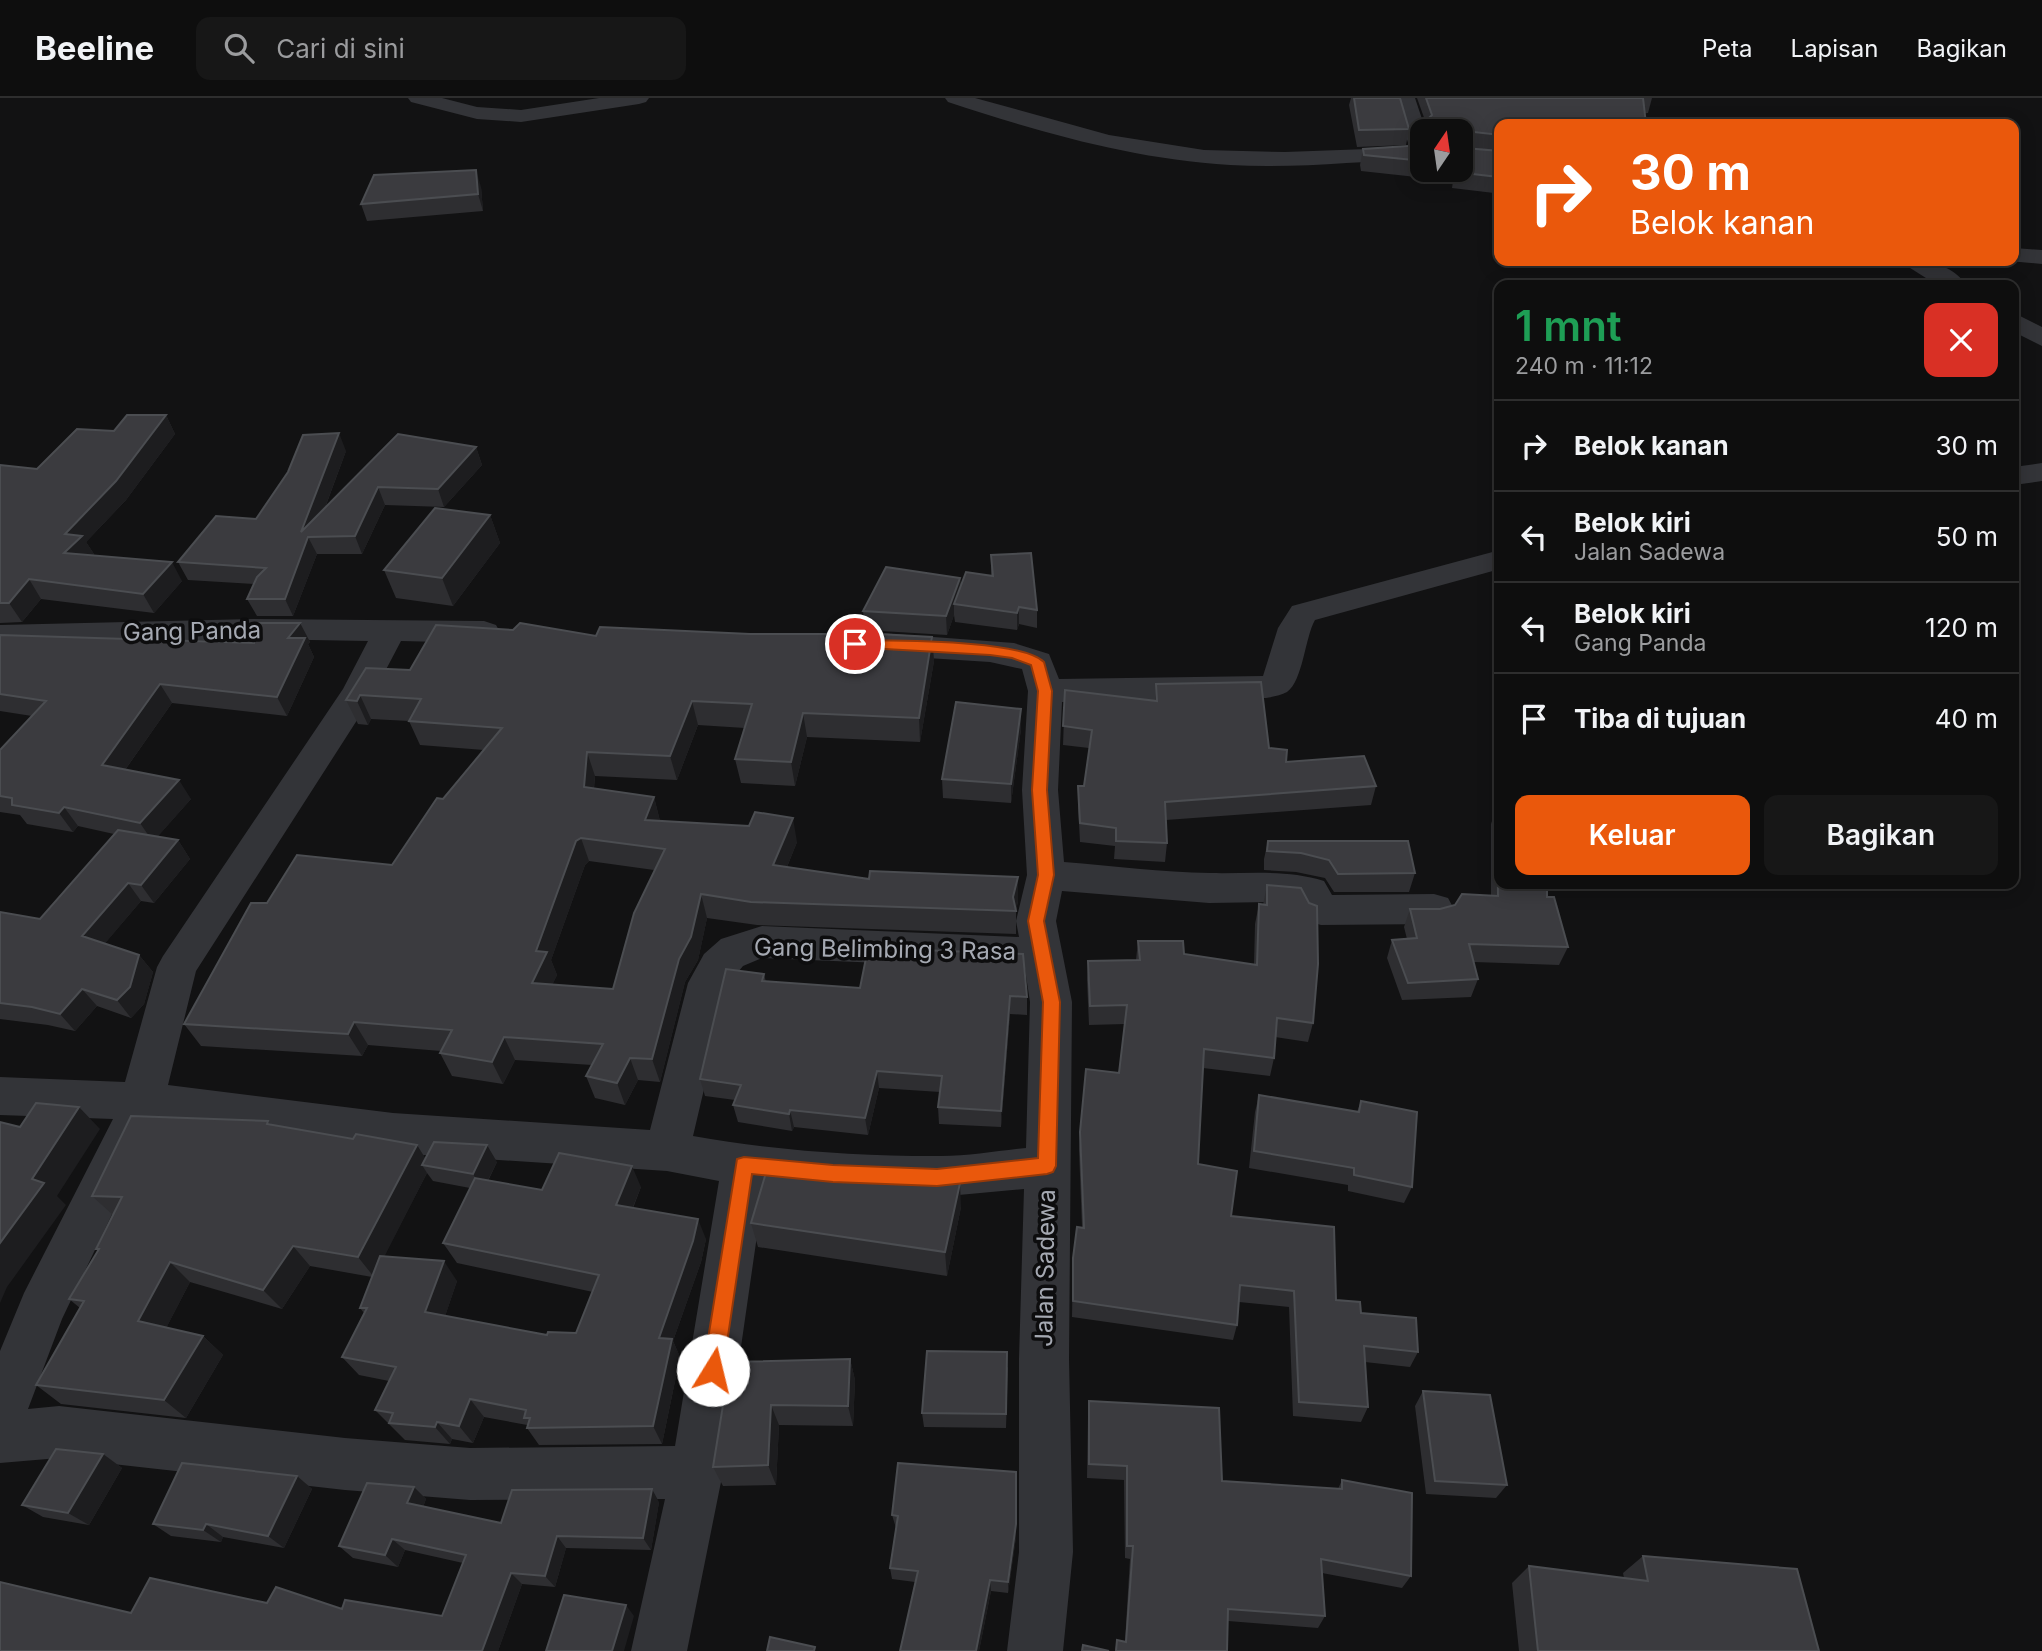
<!DOCTYPE html>
<html lang="id">
<meta charset="utf-8">
<style>
:root{--surface:#0e0e0e;--page:#171717;--text:#f1f3f6;--muted:#9b9c9e;--line:#2e2e2e;--accent:#ea580c}
body{margin:0;font-family:Inter,sans-serif;background:var(--page);color:var(--text);height:100vh;display:flex;flex-direction:column;font-size:26px;white-space:nowrap}
*{box-sizing:border-box;margin:0}
p{font-size:23px;color:var(--muted)}
.icon{flex:none;width:38px;height:38px;fill:none;stroke:currentColor;stroke-width:2;stroke-linecap:round;stroke-linejoin:round}
.map{position:relative;flex:1;overflow:hidden}
.details{position:absolute;left:1494px;top:182px;width:525px;height:609px;display:flex;flex-direction:column;background:var(--surface);border-radius:14px;box-shadow:0 4px 18px #0003,0 0 0 2px var(--line)}
.details>*{flex:none}
.hud{position:absolute;left:1494px;top:21px;width:525px;height:147px;border-radius:14px;box-shadow:0 4px 18px #0003,0 0 0 2px var(--line);background:#ea580c;color:#fff;overflow:hidden}
.needle{width:46px;rotate:13deg}
.fabs{position:absolute;left:1410px;top:21px;display:grid;gap:14px}
.fabs a{display:grid;place-items:center;width:63px;height:63px;border-radius:14px;background:var(--surface);box-shadow:0 4px 18px #0003,0 0 0 2px var(--line);font-size:35px}
.pin{position:absolute;display:grid;place-items:center;width:60px;height:60px;color:#fff;margin:-30px;border:4px solid #fff;border-radius:50%;box-shadow:0 2px 7px #0007}
.me{position:absolute;width:77px;margin:-38px;rotate:9deg;stroke-linejoin:round;filter:drop-shadow(0 0 5px #0008)}
.turn{display:flex;align-items:center;gap:24px;height:147px;padding:0 21px;font-size:32px}
.turn .icon{width:91px;height:91px;stroke-width:2.5}
.turn b{display:block;font-size:49px;line-height:60px}
.round{display:grid;place-items:center;flex:none;width:74px;height:74px;border-radius:14px;background:var(--page)}
.headline{display:flex;align-items:center;justify-content:space-between;height:119px;padding:0 21px}
h1{font-size:42px;font-weight:600;line-height:52px;color:#1e9e55}
.action{display:flex;gap:14px;margin-top:auto;padding:14px 21px}
.action a{flex:1;height:80px;border-radius:14px;background:var(--accent);color:#fff;font-size:28px;font-weight:600;line-height:80px;text-align:center}
.action a+a{background:var(--page);color:var(--text)}
ul{padding:0;list-style:none}
li{display:flex;align-items:center;gap:21px;height:91px;padding:0 21px;border-top:2px solid var(--line)}
li div{flex:1}
li b{display:block;font-size:26px}
li em{font-style:normal}
header{display:flex;align-items:center;gap:42px;box-sizing:border-box;height:98px;padding:0 35px;background:var(--surface);border-bottom:2px solid var(--line)}
header strong{font-size:33px}
nav{display:flex;gap:38px;margin-inline-start:auto;font-size:24px}
.search{width:490px;height:63px;background:var(--page);display:flex;align-items:center;gap:18px;box-sizing:border-box;padding:0 24px;border-radius:14px;color:var(--muted);font-size:26px}
.map>svg:first-child{display:block}
.lines{fill:none;stroke-linecap:round;stroke-linejoin:round}
.minor{fill:#333438;fill-rule:evenodd}
.tertiary{fill:#333438;fill-rule:evenodd}
.wall{fill:#2e2e31;fill-rule:evenodd}
.shaded-wall{fill:#1d1d1f}
.building{fill:#3b3b3f;stroke:#4b4d51;stroke-width:2;fill-rule:evenodd}
.route{fill:#ea580c;stroke:#983908;stroke-width:2}
.labels{text-anchor:middle;dominant-baseline:central;stroke-width:7;stroke-linejoin:round;paint-order:stroke}
.street-label{font-size:24px;fill:#a5a9b2;stroke:#0d0d0e}
</style>
<header>
<strong>Beeline</strong>
<div class="search"><svg class="icon" aria-label="search" viewBox="0 0 24 24"><circle cx="10" cy="10" r="6"/><path d="M15 15l6 6"/></svg>Cari di sini</div>
<nav><a>Peta</a><a>Lapisan</a><a>Bagikan</a></nav>
</header>
<div class="map">
<svg width="2042" height="1553" viewBox="0 0 2042 1553">
<rect width="100%" height="100%" fill="#121213"/>
<g class="lines">
<path class="minor" d="M1395,0h20l11,33h-3v28l-9,-1 -3,-5z
M1903,163c23,-1 49,3 63,24h-29l-30,-19z
M2014,215l28,14v19l-28,-14z
M2042,365v18l-28,4v-18z
M1500,452v19l-185,51c-10,17 -12,61 -28,72 -6,3 -14,5 -21,6l-204,4 -4,88 6,72c49,4 98,10 146,11 38,1 77,-4 114,8l8,14 102,-1 14,4 6,11 -6,11 -14,4 -113,1 -14,-4 -9,-16 -28,-3 -61,1 -147,-12 -6,30 16,81 -3,357 4,193 -10,99h-56l12,-99v-193l5,-170 -87,8 -104,-4 -69,-6 -41,285 -36,179h-56l34,-152 -195,1 -125,-10 -286,-32 -59,5v-112l24,-58 89,-174 -113,-4v-38l125,5 32,-115 6,-11 180,-267 25,-48 -115,-2 -253,8v-22l253,-6 231,2 12,4 4,7 -4,7 -12,4 -83,-2 -31,59 -174,271 -28,114 225,28 257,17 38,-147 16,-29 17,-15 41,-13 257,11 -3,-16 11,-46 -5,-85 6,-99 -6,-22 -32,-7 -110,-7 -12,-3 -5,-8 5,-8 12,-3 134,10 35,11 10,25 204,-3 15,-48 14,-22zM762,860l263,11 5,33 -4,146c-30,3 -61,9 -92,8 -80,0 -162,-6 -241,-20l36,-153 14,-17zM156,1024l237,31 274,18 52,10 -44,265 -205,2 -125,-10 -286,-32 -31,3 34,-90z"/>
<path class="tertiary" d="M408,0h34l35,9 44,3 78,-12h50l-3,4 -7,2 -118,18 -44,-3 -66,-17z
M945,0h30l134,37 95,15 81,2 138,-5v12c-64,2 -129,10 -193,6 -97,-6 -191,-33 -282,-63z
M2014,150l28,2v14l-34,-3h6z"/>
</g>
<path class="wall" d="M1351,0h49l9,31 -3,16 -49,2 -8,-42z
M1417,0h235l-4,15 -148,11v27l-37,-4 37,4v57l-7,-1 1,-14 -42,-5 1,-7 -92,-10 -1,-6 3,-16 60,-4v25h38v-39h-35l1,-5z
M481,89l2,24 -116,10 -6,-17z
M166,317l9,19 -49,66 -40,42 8,12 -1,1 89,26 -28,32 -113,-14 -19,23 -22,1v-158l37,4 77,-38z
M476,349l6,18 -38,42 -59,-2 -23,49h-45l-24,62h-36l-10,-17 7,-15 -66,-4 -10,-18 78,-43 90,-68 -21,57z
M490,417l10,28 -47,63 -57,-8 -12,-28z
M991,457l46,55v18l-18,-4 -2,6 -62,-8 -1,-7 -7,20 -82,-5 -2,-19 97,-33 1,8 30,-10z
M300,525l10,19 -2,2 6,13 -27,59 -115,-13 -47,67 66,29 -34,38 21,3 12,19 -36,44 -13,-2 -36,42 34,12 14,17 -9,32 -13,14 -34,-12 -22,25 -27,-6 -48,-6v-107l40,7 74,-85 -36,-8 -5,6 -46,-8 -7,-9 -20,-3v-62l32,-34 -32,-5v-76l254,8z
M750,536l182,3 2,24 -14,81 -113,-5 -12,49 -54,-3 -6,-24 10,-31 -47,-3 -21,55 -82,-4 -1,13 60,8 6,24 137,21 -10,25 231,34 -2,10v23l-259,-9 -50,-7 -9,42 -13,22 -25,100 -22,-2 -13,25 -30,-7 -9,-22 6,-11 -77,-5 -12,24 -51,-8 -12,-23 1,-2 -73,-6 -6,11 -161,-10 -17,-22 83,-121 125,-38 92,-115 -64,-5 -11,-24 -38,-2 -3,6 -10,-1 -12,-24 64,-30 186,-34zM589,763l65,9 -41,119 -61,-4 5,-10 -6,-15 34,-95z
M1156,586l113,64 17,14 90,24 -5,19 -205,15 1,23 -2,19 -51,-3 1,-13 -35,-4 -2,-37v-19h6l5,-38 -26,-3 2,-55 90,11z
M1021,631l-10,74 -68,-5 -1,-19z
M1497,708l50,91 21,50 -9,18 -85,-3 4,17 -7,18 -69,3 -15,-42 5,-18 15,-1 -3,-12 6,-18h30l51,-14v-71z
M1268,743l147,32 -6,19h-75l-9,-14 -29,-6 -32,-2v-11z
M1267,787l46,138 -5,19 -33,-5 -1,21 -4,18 -67,-8 -5,96 33,52 105,84 25,13 57,39 -8,15 -45,-5 3,45 -7,15 -68,-6 -4,-109 -50,-5 -2,23 -4,15 -161,-23 1,-59 9,-31 -3,-77 1,-18 39,-59 6,-49 -36,1 -2,-45 1,-19 48,-1 2,-19 46,13 70,11 1,-41 4,-20 4,1z
M764,876l2,8 94,6 167,9v18l-17,-1 -9,113 -62,-3 -1,-17 2,-15 -61,-4 -11,47 -74,-8 -2,4 -54,-9 -5,-17 2,-5 -30,-4 -5,-17z
M1259,997l98,17 4,-11 51,86 -8,16 -56,-12v-6l-99,-17 6,-56z
M268,1023l3,4 82,14 64,6 8,13 72,4 -9,19 54,9 99,-3 -8,21 73,31 -5,23 -28,79 7,16 -18,87 -123,1 -12,-17v-3l-43,-8 -11,26 -21,-4 -2,5 -45,-4 -30,-30 14,-29 -30,-6 -17,-18 22,-44 -4,-5 12,-31 -62,-11 -28,43 -92,-27 -24,46 37,8 20,19 -37,63 -125,-14 -25,-19 44,-77 -11,-9 29,-48 -2,-2 17,-34 -21,-19zM427,1075l6,8 37,7 -27,55 14,20 136,29 -17,41 -29,2 -102,-19 12,-35 -73,-25z
M961,1109l-14,69 -189,-29 -7,-24z
M850,1261l5,21 -2,46 -74,-1 -3,60 -53,1 -10,-19 17,-105z
M1008,1269l-2,61 -82,-1 -2,-14z
M1423,1293l84,94 -11,13 -70,-4 -11,-88z
M1089,1303l133,80 116,8 4,-9 69,96 -9,12 -80,-15 3,43 -7,12 -90,-7 -1,30h-112l2,-11 8,1 5,-82 -5,-1 -1,-78 -37,-2 1,-62z
M103,1356l19,14 -33,57 -46,-8 -21,-12z
M297,1378l15,13 -28,59 -61,-11 -2,5 -50,-6 -18,-12z
M414,1389l12,12 -3,8 78,16 158,-21 -8,48 -85,-2 -11,39 -33,-3 -24,67h-498l131,-38 136,-10 175,13 21,-53 -58,-13 -7,17 -45,-9 -14,-12z
M892,1417l124,22 -8,56 -17,-2 -12,60h-79l15,-69 -23,-3 -2,-11 6,-40z
M1643,1458l176,95h-300l-7,-68 17,-17 95,12 -1,-5z"/>
<path class="shaded-wall" d="M476,72l5,17 2,24 -5,-17z
M166,317l9,19 -49,66 -40,42 8,12 -18,18 -12,-19 1,-19z
M339,335l7,18 -32,86h-6l9,17 -24,62 -8,-17 16,-67z
M476,349l6,18 -38,42 -6,-18z
M378,389l7,18 -23,49 -7,-18z
M490,417l10,28 -47,63 -11,-28z
M172,464l10,19 -28,32 -11,-19z
M960,480l1,19 -7,7v11l-7,20 -1,-19z
M29,481l12,20 -19,23 -13,-19z
M1019,509v17l-2,6v-17z
M300,525l10,19 -2,2 6,13 -27,59 -10,-19 11,-59z
M932,539l2,24 -14,81 -1,-24z
M160,586l12,19 -57,81 -13,-19z
M360,597l11,24 -3,6 -11,-24z
M692,603l6,24 -21,55 -7,-24z
M1021,611v20l-10,74v-19z
M803,615l4,24 -12,49 -4,-24z
M587,654l8,24 -4,35 -7,-24z
M179,682l12,19 -38,43 -13,-19z
M654,699l6,24 -15,-1z
M64,709l14,19 -5,6 -14,-19z
M793,720l4,24 -19,47 -5,-24z
M581,740l8,23 -4,4 -34,95 6,15 -15,31 -10,-23 4,-32 40,-110z
M178,742l12,19 -36,44 -13,-18z
M1018,779v24l-2,10 -3,-14z
M128,785l13,18 -44,52 -15,-17z
M701,796l6,24 -9,42 -13,22 -25,100 -8,-23 27,-100z
M139,857l14,17 -9,32 -13,14 -14,-18z
M82,891l15,17 -22,25 -15,-17z
M1010,898v18l-9,113v-16z
M354,924l14,23 -6,11 -14,-22z
M504,939l11,23 -12,24 -11,-22z
M630,960l8,22 -13,25 -8,-22z
M877,973l2,17 -11,47 -3,-17z
M79,1009l21,22 -43,67 9,9 -59,82 -7,16v-60l32,-64z
M790,1012l4,17 -2,4 -3,-17z
M417,1047l13,21 -8,-1 5,8 -53,104 -16,-20z
M487,1047l10,17 -14,28 -10,-16z
M632,1068l9,21 -16,39 -9,-21z
M960,1085l1,24 -14,69 -2,-24z
M698,1121l8,20 -5,23 -28,79 7,16 -18,87 -9,-18 6,-88z
M293,1148l17,20 -28,43 -19,-19z
M444,1163l13,20 -17,50 -15,-19z
M170,1164l20,20 -30,58 -22,-19z
M203,1238l20,19 -37,63 -22,-18z
M850,1261l5,21 -2,46 -5,-20z
M470,1301l14,18 -11,26 -14,-17z
M771,1307l8,20 -3,60 -8,-20z
M437,1324l15,17 -2,5 -15,-17z
M103,1356l19,14 -33,57 -21,-12z
M297,1378l15,13 -28,59 -16,-12z
M1016,1387v52l-8,56v-11z
M414,1389l12,12 -6,16 -13,-12z
M652,1391l7,13 -8,48 -8,-12z
M206,1426l17,13 -2,5 -18,-12z
M557,1438l9,12 -11,39 -10,-11z
M392,1441l13,11 -7,17 -13,-12z
M511,1475l11,11 -24,67h-16z
M990,1482l1,11 -12,60h-3z
M626,1507l8,11 -10,35h-12z"/>
<path class="building" d="M1354,0h46l9,31 -50,1z
M1426,0h217l3,26h-146v11l-35,-4 -3,2v12l2,3 36,3v40l-3,-1 1,-13 -43,-5 1,-2h5v-39h-32v-13l3,-3z
M1423,47v16l-59,-6 -1,-6z
M476,72l2,24 -117,10 13,-29z
M127,317h39l-50,66 -51,53 17,2 -18,17 108,9 -29,32 -114,-15 -20,24h-9v-138l37,4 40,-40 37,2z
M339,335l-38,99 97,-98 78,13 -38,42 -60,-2 -23,49 -47,1 -23,62h-38l10,-22 9,-9 -88,-6 38,-46 40,3 32,-47 15,-37z
M435,410l55,7 -48,63 -58,-8z
M1031,455l6,57 -18,-3 -2,6 -63,-9 12,-32 27,4 -2,-21z
M886,469l74,11 -14,38 -83,-5z
M256,525h44l-12,15h17l-28,59 -117,-13 -58,81 77,15 -39,43 -76,-16 -5,6 -47,-8v-7l-12,-2v-46l46,-49 -46,-7v-59l254,8z
M520,525l76,13 4,-9 150,7h128l54,3 -13,81 -116,-5 -12,49 -56,-3 17,-55 -60,-3 -22,55 -83,-4 -3,35 70,10 -9,23 104,6 6,-14 38,6 -20,47 96,14 1,-8 148,6 -5,20 3,14 -265,-9 -50,-8 -10,43 -12,22 -27,100 -22,-1 -13,25 -31,-7 17,-32 -99,-7 -12,25 -52,-9 12,-23 -98,-8 -6,12 -164,-10 67,-121h16l30,-48 95,10 45,-67 6,1 59,-71 -93,-7 12,-22 -61,-4 -3,6 -11,-1 20,-32 44,2 26,-45 77,5zM581,740l84,11 -31,64 -21,76 -81,-6 15,-31 -11,-1 40,-110z
M1261,584l8,66 18,2 -1,12 78,-6 12,30 -211,16 2,41 -51,-2v-13l-36,-5 -2,-37h6l8,-56 -29,-4 2,-36 92,11 -1,-17z
M956,604l65,7 -10,75 -69,-5z
M1497,708h3v78h47v13h7l14,50 -99,-3 9,35 -70,4 -16,-43 25,-2 -7,-29h30l15,-4 7,-11 36,2z
M118,732l60,10 -37,45 -13,-2 -46,53 57,19 -9,32 -13,13 -35,-11 -22,25 -28,-7 -32,-4v-91l40,7z
M1268,743h140l7,32 -77,1 -9,-14 -28,-7 -34,-2z
M1267,787l34,3 8,15 8,3 1,58 -5,59 -36,-5 -3,40 -70,-9 -6,115 39,7 -6,45 103,11 2,73 24,2 1,11 55,5 2,34 -54,-6 4,61 -69,-5 -5,-111 -54,-6 -3,40 -164,-24v-43l4,-31 7,1 -4,-96 6,-63 33,4 8,-68 -37,1 -2,-45 52,-1 -2,-19h45l1,13 73,11 2,-61 8,1z
M868,850l155,6 4,43 -17,-1 -9,115 -63,-4 4,-31 -65,-5 -12,47 -75,-8 -1,4 -56,-9 8,-20 -41,-6 26,-110 38,5 -2,7 98,7z
M1259,997l100,17 2,-11 56,11 -5,75 -58,-12v-7l-100,-17z
M36,1005l43,4 -47,72 12,4 -44,60v-121l20,5z
M131,1018l137,5 -1,3 86,15 3,-5 61,11 -59,112 -65,-11 -30,44 -93,-28 -32,59 65,15 -39,64 -128,-15 48,-84 -15,-2 30,-50h-3l26,-52 -30,-1z
M434,1044l53,3 -14,29 -51,-9z
M559,1055l73,13 -16,39 82,14 -5,22 -34,97 13,1 -19,87 -126,2 3,-10h-6l2,-8 -56,-11 -11,27 -22,-4 -2,5 -46,-4 4,-10 -18,-3 21,-43 -54,-10 25,-49h-7l20,-52 64,5 -19,51 122,23 1,-3 28,1 23,-58 -156,-32 32,-65 67,12z
M768,1068l127,7 65,10 -15,69 -194,-29z
M927,1253l80,1 -1,62 -84,-1z
M850,1261l-2,47 -77,-1 -3,60 -55,2 17,-105z
M1423,1293l67,4 17,90 -72,-4z
M1089,1303l130,7 3,73 120,8v-9l70,13 -1,83 -90,-17 4,57 -97,-7 -1,42h-111l1,-11 9,2 7,-96h-6v-80l-38,-2z
M56,1351l47,5 -35,59 -46,-8z
M182,1365l115,13 -29,60 -62,-12 -3,6 -50,-6z
M898,1365l118,9v52l-8,58 -18,-2 -14,71h-76l18,-80 -28,-3 8,-52 -6,-1z
M367,1385l47,4 -7,16 94,20 11,-33 140,-1 -9,49 -86,-2 -12,40 -34,-3 -29,78h-482v-69l131,31 19,-35 117,25 9,-16 66,22 3,-9 97,16 24,-61 -74,-16 -7,16 -46,-9z
M1643,1458l154,13 22,82h-281l-9,-85 119,15z
M564,1497l62,10 -14,46h-66z
M770,1539l45,10 -1,4h-47z
M1083,1547l26,6h-27z"/>
<path class="route" d="M855,542c36,1 167,-1 189,22l8,29 -5,99 7,85 -10,46 16,81 -4,164 -3,6 -6,2 -110,12 -104,-4 -81,-8 -29,196 -3,7 -7,3 -7,-3 -3,-7 34,-211 7,-2 89,8 104,4 101,-11 5,-156 -15,-81 10,-46 -6,-85 6,-99 -7,-26 -19,-7 -22,-3 -140,-8 -2,-3z"/>
<g class="labels">
<g class="street-label">
<text transform="translate(192 533) rotate(-1)">Gang Panda</text>
<text transform="translate(885 851) rotate(1)">Gang Belimbing 3 Rasa</text>
<text transform="translate(1045 1170) rotate(-89)">Jalan Sadewa</text>
</g>
</g>
</svg>
<div class="fabs">
<a><svg class="needle" viewBox="-14 -14 28 28"><path d="M0-13l5 13h-10z" fill="#e53935"/><path d="M0 13l5-13h-10z" fill="#9b9c9e"/></svg></a>
</div>
<div class="pin" style="left:855px;top:546px;background:#d93025"><svg class="icon" aria-label="arrive" viewBox="0 0 24 24"><path d="M6 21V4h12l-3 4 3 4H6"/></svg></div>
<svg class="me" style="left:713px;top:1272px" viewBox="-20 -20 40 40"><circle r="19" fill="#fff"/><path d="M0-13L10 11 0 6-10 11z" fill="#ea580c"/></svg>
<div class="hud">
<div class="turn"><svg class="icon" aria-label="right" viewBox="0 0 24 24"><path d="M7 20v-9h11M14 6l5 5-5 5"/></svg><div><b>30 m</b>Belok kanan</div></div>
</div>
<section class="details">
<div class="headline"><div><h1>1 mnt</h1><p>240 m · 11:12</p></div><a class="round" style="background:#d93025;color:#fff"><svg class="icon" aria-label="close" viewBox="0 0 24 24"><path d="M6 6l12 12M18 6L6 18"/></svg></a></div>
<ul>
<li><svg class="icon" aria-label="right" viewBox="0 0 24 24"><path d="M7 20v-9h11M14 6l5 5-5 5"/></svg><div><b>Belok kanan</b></div><em>30 m</em></li>
<li><svg class="icon" aria-label="left" viewBox="0 0 24 24"><path d="M17 20v-9H6M10 6l-5 5 5 5"/></svg><div><b>Belok kiri</b><p>Jalan Sadewa</p></div><em>50 m</em></li>
<li><svg class="icon" aria-label="left" viewBox="0 0 24 24"><path d="M17 20v-9H6M10 6l-5 5 5 5"/></svg><div><b>Belok kiri</b><p>Gang Panda</p></div><em>120 m</em></li>
<li><svg class="icon" aria-label="arrive" viewBox="0 0 24 24"><path d="M6 21V4h12l-3 4 3 4H6"/></svg><div><b>Tiba di tujuan</b></div><em>40 m</em></li>
</ul>
<div class="action"><a>Keluar</a><a>Bagikan</a></div>
</section>
</div>
